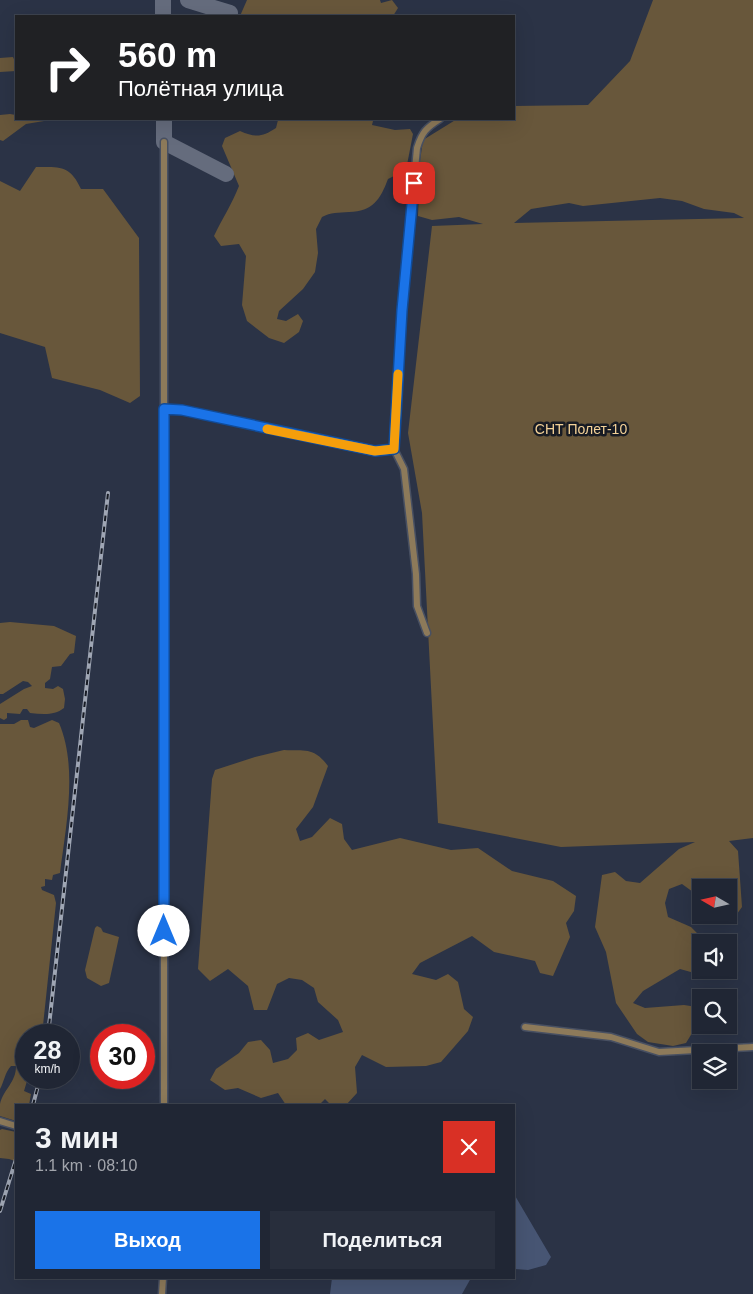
<!DOCTYPE html>
<html lang="ru">
<meta charset="utf-8">
<style>
:root{--surface:#202634;--page:#282e3c;--text:#f1f3f6;--muted:#a2a5ac;--line:#3d434f;--accent:#1a73e8}
body{margin:0;font-family:Arial,sans-serif;background:var(--page);color:var(--text);height:100vh;display:flex;flex-direction:column;font-size:19px;white-space:nowrap}
*{box-sizing:border-box;margin:0}
p{font-size:16px;color:var(--muted)}
.icon{flex:none;width:28px;height:28px;fill:none;stroke:currentColor;stroke-width:2;stroke-linecap:round;stroke-linejoin:round}
.map{position:relative;flex:1;overflow:hidden}
.panel{position:absolute;left:15px;top:1104px;width:500px;height:175px;display:flex;flex-direction:column;background:var(--surface);border-radius:0px;box-shadow:0 5px 20px #0002,0 0 0 1px var(--line)}
.panel>*{flex:none}
.top-card{position:absolute;left:15px;top:15px;width:500px;height:105px;border-radius:0px;box-shadow:0 5px 20px #0002,0 0 0 1px var(--line);background:#202124;color:#fff;overflow:hidden}
.needle{width:32px;rotate:279deg}
.tools{position:absolute;left:692px;top:879px;display:grid;gap:10px}
.tools a{display:grid;place-items:center;width:45px;height:45px;border-radius:0px;background:var(--surface);box-shadow:0 5px 20px #0002,0 0 0 1px var(--line);font-size:25px}
.speed{position:absolute;left:15px;top:1024px;display:flex;gap:10px;font-size:25px;font-weight:700;text-align:center}
.speed>*{display:grid;place-content:center;width:65px;height:65px;border-radius:50%;background:var(--surface);box-shadow:0 5px 20px #0002,0 0 0 1px var(--line);line-height:1}
.speed small{font-size:12px;font-weight:400}
.speed .limit{border:8px solid #d22;background:#fff;color:#111}
.pin{position:absolute;display:grid;place-items:center;width:42px;height:42px;color:#fff;margin:-21px;border-radius:10px;box-shadow:0 2px 8px #0006}
.me{position:absolute;width:55px;margin:-28px;rotate:0deg;stroke-linejoin:round;filter:drop-shadow(0 0 4px #0008)}
.turn{display:flex;align-items:center;gap:18px;height:105px;padding:0 20px;font-size:22px}
.turn .icon{width:65px;height:65px;stroke-width:2.5}
.turn b{display:block;font-size:35px;line-height:42px}
.round{display:grid;place-items:center;flex:none;width:52px;height:52px;border-radius:0px;background:var(--page)}
.head{display:flex;align-items:center;justify-content:space-between;height:85px;padding:0 20px}
h1{font-size:30px;font-weight:800;line-height:38px}
.action{display:flex;gap:10px;margin-top:auto;padding:10px 20px}
.action a{flex:1;height:58px;border-radius:0px;background:var(--accent);color:#fff;font-size:20px;font-weight:800;line-height:58px;text-align:center}
.action a+a{background:var(--page);color:var(--text)}
.map>svg:first-child{display:block}
.green{fill:#68573b;fill-rule:evenodd}
.water{fill:#475573}
.lines{fill:none;stroke-linecap:round;stroke-linejoin:round}
.taxiway{stroke:#656c7d;stroke-width:16}
.street-casing{stroke:#485062;stroke-width:9}
.street{stroke:#8d7a5a;stroke-width:6}
.rail-casing{stroke:#9fa6b4;stroke-width:4}
.rail{stroke:#171b24;stroke-width:2;stroke-dasharray:5.5;stroke-linecap:butt}
.route-casing{stroke:#114b97;stroke-width:12}
.route{stroke:#1a73e8;stroke-width:9}
.slow{stroke:#f59e0b;stroke-width:9}
.labels{text-anchor:middle;dominant-baseline:central;stroke-width:5;stroke-linejoin:round;paint-order:stroke}
.park-label{font-size:14px;fill:#f4d298;stroke:#171b24}
</style>
<div class="map">
<svg width="753" height="1294" viewBox="0 0 753 1294">
<rect width="100%" height="100%" fill="#2b3346"/>
<path class="green" d="M247,0h133l1,3 11,-3 6,8 -5,8h-153z
M653,0h100v838l-24,3 9,10 4,56 -8,11 -26,-3h21v-27h-28v16l-8,-12 -11,-8 -13,5 -4,14 3,14 23,10 10,10 14,5h-14v28h19l-15,6 -25,-7 -37,22 -10,12 12,5 39,-3 13,2 3,13 -14,23 -13,3 -25,-4 -11,-8 -21,-31 -10,-51 -11,-25 7,-52 13,-3 11,9 14,2 39,-34 16,-7 -134,5 -123,-24 -16,-310 -14,-80 24,-207 51,-2 -24,-7 -27,3 -14,-4 2,-55 3,-21 34,-21h57v-13l74,-1 42,-44zM660,198l22,3 22,8 30,4 10,5 -230,5 17,-14 38,-6 14,3z
M13,57l3,7v7l-16,1v-14z
M10,114l6,1v4l28,2 -18,3 -23,17 -3,-1v-25z
M275,119h106l-8,2 -1,4 23,5 15,-1 3,5 -7,36 -18,9c-8,21 -15,32 -39,33 -11,1 -18,0 -27,5l-6,12 2,24 -3,19 -12,17 -24,22 -2,8 9,2 12,-7 5,7 -4,11 -15,11 -15,-5 -22,-17 -5,-16 4,-49 -7,-12 -18,2 -7,-10c8,-17 18,-32 25,-50l-17,-40 3,-8 15,-7c16,7 22,6 36,-3l2,-8z
M36,167c24,0 34,-2 45,22h22l36,49 1,158 -10,7 -30,-13 -48,-12 -7,-31 -45,-14v-152l20,10z
M10,622l44,4 22,10 -2,17 -4,1 -9,12 -9,1 -2,12 -5,4v5l8,1 5,-3 5,3 2,10 -1,9c-10,8 -22,6 -34,5l-3,-4h-4l-3,5 -13,-1v5l-3,2 -4,-2v-14l24,-15 8,-3 -4,-4 -5,-1 -20,13h-3v-71z
M21,720h7l2,7 4,1 18,-8 7,3c19,44 7,103 1,150l-7,2 -1,5 -7,-1v7l-4,1 1,3 12,5 2,8 -14,132h-16v43h8l-1,4 -6,-1 -3,10 7,3 -2,11h-13v16l-16,-5c0,-3 0,-9 0,-12 4,-16 16,-21 16,-38h-5c-6,6 -7,16 -11,23v-365h14z
M284,750c21,1 30,-3 44,16l-15,41 -17,22 4,12 12,-4 18,-19 12,6 2,15 8,11 48,-12 51,12 27,-2 34,23 41,10 23,15 -2,15 -8,12 4,14 -17,39 -13,-3 -5,-12 -41,-9 -22,-16 -52,27 -8,11 24,6 12,-6 10,8 6,27 9,8 -5,14 -27,31 -15,4 -40,1 -24,-12 -7,12 2,26 -11,12h-15l-6,-6 -6,6h-33l-8,-12 -17,5 -23,-10 -13,2 -15,-10 6,-11 23,-16 9,-11 13,-2 9,10 3,13 15,-4 9,-9 -1,-12 12,-5 11,7 24,-8 -5,-12 -20,-18 -4,-14 -12,-8 -13,-2 -12,6 -10,26h-13l-6,-24 -20,-17 -18,12 -12,-12 14,-190 3,-9 40,-13z
M97,926l4,2 2,4 16,5 -10,46 -8,3 -14,-8 -2,-8 10,-42z
M2,1129l14,3v35l-1,-6 -6,-2 -9,-1v-28z"/>
<path class="water" d="M514,1194l37,63 -5,8 -18,5 -13,-1 -1,-2z
M332,1278h139l-9,16h-132z"/>
<g class="lines">
<path class="taxiway" d="M163,0v16
M188,0l42,13
M164,119v23l62,32"/>
<defs>
<path id="street" d="M164,142v963
M164,409l18,1 193,41 19,-2
M427,633l-10,-27 -1,-32 -12,-105 -10,-20 8,-139 15,-162c5,-16 9,-20 23,-29
M525,1027l86,10 48,15 94,-5
M0,1121l16,5
M162,1294l1,-16"/>
</defs>
<use href="#street" class="street-casing"/>
<use href="#street" class="street"/>
<defs>
<path id="rail" d="M48,1035l60,-542
M33,1105l7,-27
M0,1211l16,-52"/>
</defs>
<use href="#rail" class="rail-casing"/>
<use href="#rail" class="rail"/>
</g>
<g class="lines">
<defs>
<path id="route" d="M164,931v-522l18,1 193,41 19,-2 8,-139 12,-127"/>
</defs>
<use href="#route" class="route-casing"/>
<use href="#route" class="route"/>
<path class="slow" d="M267,429l108,22 19,-2 4,-75"/>
</g>
<g class="labels">
<g class="park-label">
<text x="581" y="429">СНТ Полет-10</text>
</g>
</g>
</svg>
<div class="tools">
<a><svg class="needle" viewBox="-14 -14 28 28"><path d="M0-13l5 13h-10z" fill="#e53935"/><path d="M0 13l5-13h-10z" fill="#a2a5ac"/></svg></a>
<a><svg class="icon" aria-label="sound" viewBox="0 0 24 24"><path d="M4 9h4l5-4v14l-5-4H4zM17 9q2 3 0 6"/></svg></a>
<a><svg class="icon" aria-label="search" viewBox="0 0 24 24"><circle cx="10" cy="10" r="6"/><path d="M15 15l6 6"/></svg></a>
<a><svg class="icon" aria-label="layers" viewBox="0 0 24 24"><path d="M12 4l9 5-9 5-9-5zM3 14l9 5 9-5"/></svg></a>
</div>
<div class="speed"><div>28<small>km/h</small></div><div class="limit">30</div></div>
<div class="pin" style="left:414px;top:183px;background:#d93025"><svg class="icon" aria-label="arrive" viewBox="0 0 24 24"><path d="M6 21V4h12l-3 4 3 4H6"/></svg></div>
<svg class="me" style="left:164px;top:931px" viewBox="-20 -20 40 40"><circle r="19" fill="#fff"/><path d="M0-13L10 11 0 6-10 11z" fill="#1a73e8"/></svg>
<div class="top-card">
<div class="turn"><svg class="icon" aria-label="right" viewBox="0 0 24 24"><path d="M7 20v-9h11M14 6l5 5-5 5"/></svg><div><b>560 m</b>Полётная улица</div></div>
</div>
<section class="panel">
<div class="head"><div><h1>3 мин</h1><p>1.1 km · 08:10</p></div><a class="round" style="background:#d93025;color:#fff"><svg class="icon" aria-label="close" viewBox="0 0 24 24"><path d="M6 6l12 12M18 6L6 18"/></svg></a></div>
<div class="action"><a>Выход</a><a>Поделиться</a></div>
</section>
</div>
